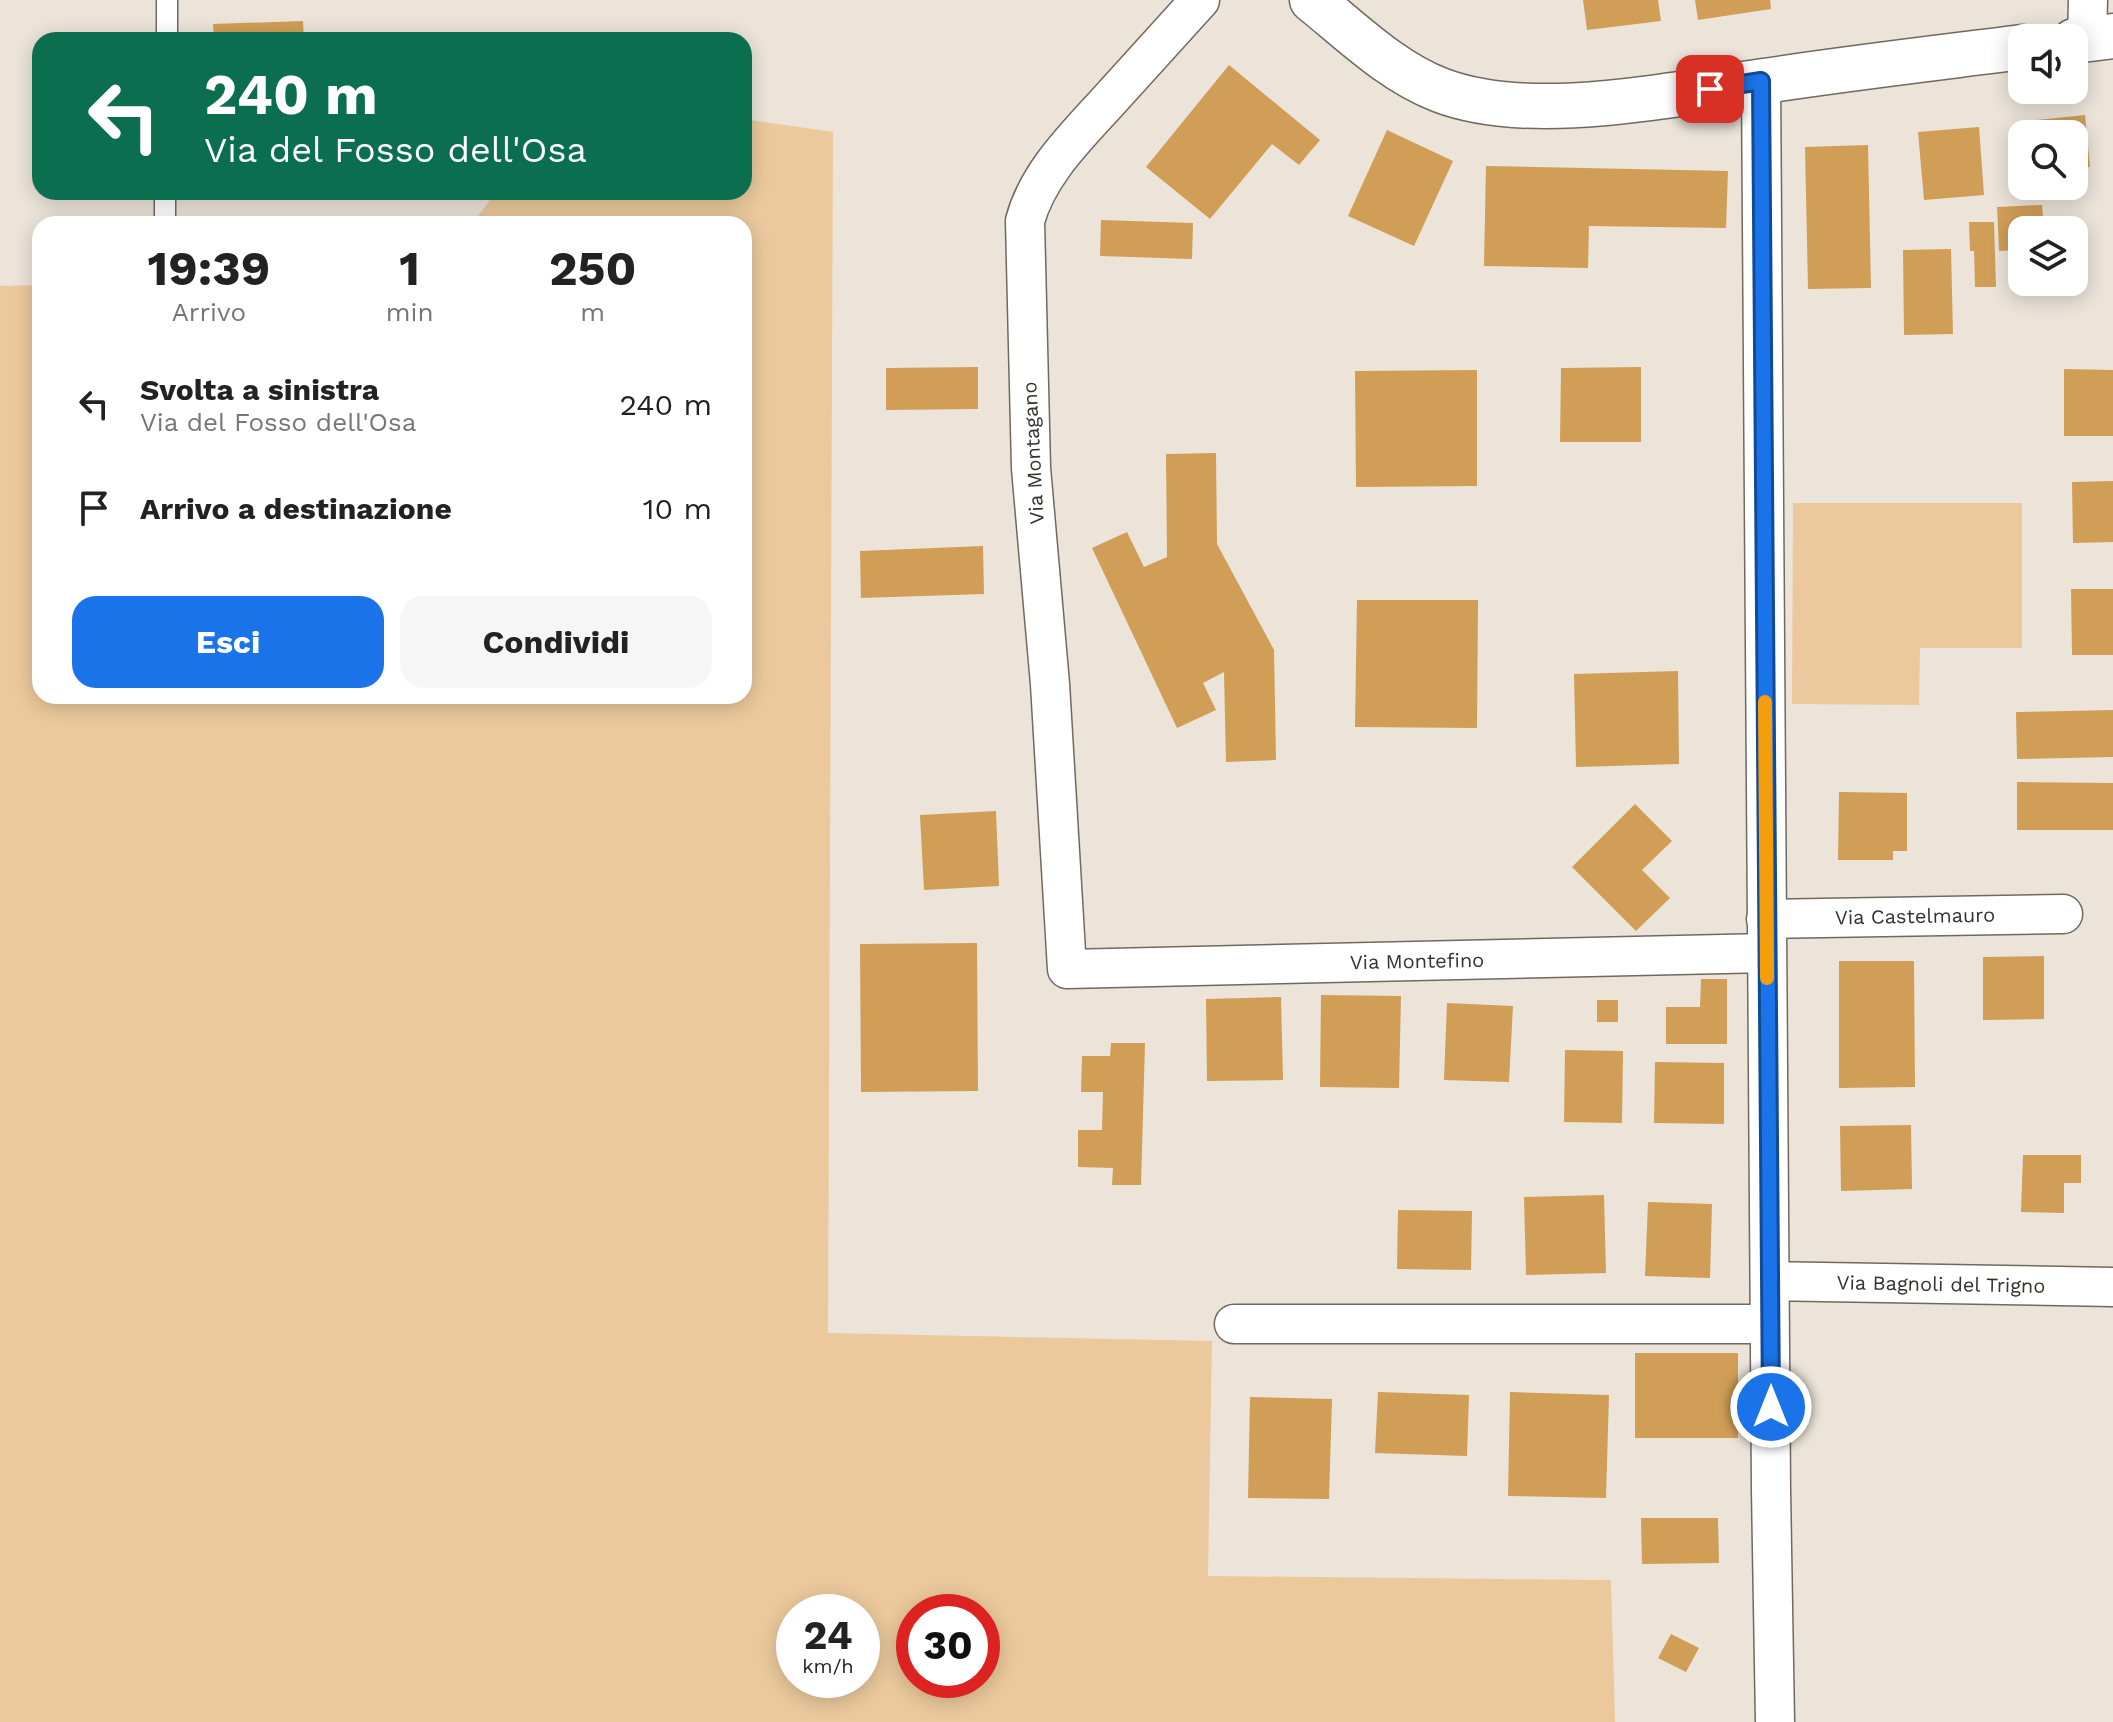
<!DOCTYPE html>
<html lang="it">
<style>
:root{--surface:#fff;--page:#f6f6f6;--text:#222;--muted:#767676;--accent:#1a73e8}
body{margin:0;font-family:"Work Sans",sans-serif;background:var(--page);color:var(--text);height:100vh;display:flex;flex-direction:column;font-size:30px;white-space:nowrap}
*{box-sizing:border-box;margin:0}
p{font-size:26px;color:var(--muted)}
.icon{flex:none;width:44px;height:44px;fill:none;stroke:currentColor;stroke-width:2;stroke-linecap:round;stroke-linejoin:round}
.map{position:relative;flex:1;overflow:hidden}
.side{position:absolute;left:32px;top:216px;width:720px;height:488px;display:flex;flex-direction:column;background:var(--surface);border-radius:24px;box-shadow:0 4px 20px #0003}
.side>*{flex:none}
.guide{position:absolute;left:32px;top:32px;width:720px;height:168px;border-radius:24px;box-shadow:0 4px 20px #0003;background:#0b6e4f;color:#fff;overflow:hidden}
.fabs{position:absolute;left:2008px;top:24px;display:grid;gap:16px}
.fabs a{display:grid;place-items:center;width:80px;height:80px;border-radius:16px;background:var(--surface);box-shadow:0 4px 20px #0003;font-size:40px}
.speed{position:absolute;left:776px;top:1594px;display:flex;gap:16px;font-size:40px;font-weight:700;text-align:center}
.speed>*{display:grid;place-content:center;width:104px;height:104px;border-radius:50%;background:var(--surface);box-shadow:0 4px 20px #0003;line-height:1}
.speed small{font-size:20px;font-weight:400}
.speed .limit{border:12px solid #d22;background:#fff;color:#111}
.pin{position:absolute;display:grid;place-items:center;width:68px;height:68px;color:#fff;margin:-34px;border-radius:16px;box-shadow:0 4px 12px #0006}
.me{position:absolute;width:88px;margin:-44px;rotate:0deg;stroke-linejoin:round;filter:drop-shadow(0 0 6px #0008)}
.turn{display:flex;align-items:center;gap:28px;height:168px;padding:0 40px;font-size:36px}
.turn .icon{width:104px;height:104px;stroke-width:2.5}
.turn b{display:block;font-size:56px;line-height:68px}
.eta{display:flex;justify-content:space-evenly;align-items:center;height:136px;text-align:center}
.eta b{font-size:48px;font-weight:700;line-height:56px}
.primary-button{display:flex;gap:16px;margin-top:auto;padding:16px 40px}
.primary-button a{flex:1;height:92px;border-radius:24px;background:var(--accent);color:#fff;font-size:32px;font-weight:700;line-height:92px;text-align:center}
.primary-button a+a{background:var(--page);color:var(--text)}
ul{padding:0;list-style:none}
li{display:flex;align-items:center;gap:24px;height:104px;padding:0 40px}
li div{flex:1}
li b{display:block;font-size:30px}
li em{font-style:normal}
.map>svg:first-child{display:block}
.green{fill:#ebc99c;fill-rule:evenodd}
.building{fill:#d09e57}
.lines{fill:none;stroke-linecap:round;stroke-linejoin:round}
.service-casing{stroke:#716960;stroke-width:23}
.minor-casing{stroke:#716960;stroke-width:41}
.tertiary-casing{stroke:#716960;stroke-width:47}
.service{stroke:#fff;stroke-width:20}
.minor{stroke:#fff;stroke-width:38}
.tertiary{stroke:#fff;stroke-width:44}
.route-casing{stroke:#114b97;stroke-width:20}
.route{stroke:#1a73e8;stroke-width:14}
.slow{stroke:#f59e0b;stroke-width:14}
.labels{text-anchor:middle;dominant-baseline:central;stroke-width:8;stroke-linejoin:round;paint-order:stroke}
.street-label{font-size:20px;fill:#35322e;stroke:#fff}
</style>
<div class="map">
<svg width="2113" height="1722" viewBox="0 0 2113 1722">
<rect width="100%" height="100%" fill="#ece4d9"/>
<path class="green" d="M744,119l89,13 -5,1201 384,8 -4,235 403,4 4,142h-1615v-1436l40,-1v411h704v-472h-272l24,-32h248zM794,1612h68v68h-68zM914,1612h68v68h-68z
M1793,503h229v145h-102l-1,57 -127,-1z"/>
<path class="building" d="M1583,0h75l3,21 -74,9z
M1695,0h75l1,9 -73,11z
M303,21l1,19h-90l-1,-16z
M1229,65l91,75 -21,25 -27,-21 -62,75 -64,-52z
M2085,115l5,52 -16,1v-34h-52v12h-2l-3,-24z
M1979,127l5,68 -60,5 -6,-68z
M1387,130l66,31 -39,85 -66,-30z
M1868,145l3,143 -63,1 -3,-142z
M1486,166l242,5 -2,57 -137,-2 -1,42 -104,-2z
M2042,205l2,25h-22v20l-23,1 -2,-44z
M1101,220l92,3 -1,36 -92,-3z
M1969,222h25l2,65h-21l-1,-36h-4z
M1951,249l2,85 -49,1 -1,-85z
M978,367v42l-92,1v-42z
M1641,367v75h-81l1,-74z
M2064,369l49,1v66h-49z
M1477,370v116l-121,1 -1,-116z
M1216,453l1,91 57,106 2,110 -50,2 -2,-90 -21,11 13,27 -39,18 -85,-180 35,-16 17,35 23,-10 -1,-103z
M2113,481v61l-40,1 -1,-61z
M983,546l1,48 -123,4 -1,-47z
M2071,589h42v66h-41z
M1357,600h121l-1,128 -122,-1z
M1678,671l1,93 -103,3 -2,-93z
M2113,710v47l-96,2 -1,-47z
M2017,782l96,1v47h-96z
M1839,792l68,1v58h-14v9h-55z
M1635,804l37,37 -30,29 28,28 -34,33 -64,-64z
M996,811l3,75 -75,4 -4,-75z
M977,943l1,148 -117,1 -1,-148z
M2044,956v63l-61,1v-63z
M1839,961h75l1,126 -76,1z
M1701,979h26v65h-61v-37h34z
M1321,995l80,1 -2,92 -79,-1z
M1281,997l2,83 -76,1 -1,-82z
M1597,1000h21v22h-21z
M1447,1003l66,3 -4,76 -65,-2z
M1111,1043h34l-4,142h-29l1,-17 -35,-1v-37h24l1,-38h-22l1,-36h28z
M1565,1050l58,1 -1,72 -58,-1z
M1655,1062l69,1v61l-70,-1z
M1911,1125l1,64 -71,2 -1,-65z
M2023,1155h58v28h-17v30l-43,-1z
M1604,1195l2,78 -80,2 -2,-78z
M1648,1202l64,2 -2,74 -65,-2z
M1398,1210l74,1 -1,59 -74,-1z
M1635,1353h103v85h-103z
M1378,1392l91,3 -2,61 -92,-3z
M1510,1392l99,3 -3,103 -98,-2z
M1250,1397l82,2 -3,100 -81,-1z
M1641,1518h77l1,45 -77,1z
M1671,1634l28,14 -13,24 -28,-14z"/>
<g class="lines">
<defs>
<path id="service" d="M167,40v-40
M165,224v-32"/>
<path id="minor" d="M1200,0c-29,32 -58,64 -87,96 -34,38 -75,76 -88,125l6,247 19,216 17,285 700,-16
M2087,39l1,-39
M1761,81l10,1409 4,232
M1766,919l297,-5
M1770,1281l343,6
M1234,1324h536"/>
<path id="tertiary" d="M1312,0c40,32 79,71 128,90 91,35 230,4 324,-9 86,-13 172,-23 258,-34
M2074,41l39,-5"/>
</defs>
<use href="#service" class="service-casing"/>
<use href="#minor" class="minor-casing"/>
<use href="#tertiary" class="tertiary-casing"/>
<use href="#service" class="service"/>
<use href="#minor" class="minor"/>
<use href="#tertiary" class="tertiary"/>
</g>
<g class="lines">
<defs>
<path id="route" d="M1710,89l51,-8 10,1326"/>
</defs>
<use href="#route" class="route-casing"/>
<use href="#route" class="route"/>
<path class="slow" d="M1765,702l2,276"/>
</g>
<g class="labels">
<g class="street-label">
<text transform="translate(1033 453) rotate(-93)">Via Montagano</text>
<text transform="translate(1915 916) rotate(-1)">Via Castelmauro</text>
<text transform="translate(1417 961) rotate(-1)">Via Montefino</text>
<text transform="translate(1941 1284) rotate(1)">Via Bagnoli del Trigno</text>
</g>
</g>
</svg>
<div class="fabs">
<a><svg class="icon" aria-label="sound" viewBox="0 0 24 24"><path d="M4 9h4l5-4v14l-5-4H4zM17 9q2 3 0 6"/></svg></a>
<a><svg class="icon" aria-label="search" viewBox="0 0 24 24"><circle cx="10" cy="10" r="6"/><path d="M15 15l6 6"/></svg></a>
<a><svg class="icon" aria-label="layers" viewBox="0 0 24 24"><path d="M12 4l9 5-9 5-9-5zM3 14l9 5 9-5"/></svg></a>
</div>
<div class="speed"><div>24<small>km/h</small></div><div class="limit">30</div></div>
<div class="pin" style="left:1710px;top:89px;background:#d93025"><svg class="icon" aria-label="arrive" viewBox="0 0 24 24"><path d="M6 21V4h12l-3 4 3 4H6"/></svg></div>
<svg class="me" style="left:1771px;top:1407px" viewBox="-20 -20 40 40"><circle r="17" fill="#1a73e8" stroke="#fff" stroke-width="3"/><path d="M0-11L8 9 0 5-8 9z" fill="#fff"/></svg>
<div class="guide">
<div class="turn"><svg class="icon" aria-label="left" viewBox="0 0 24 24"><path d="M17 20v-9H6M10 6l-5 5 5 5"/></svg><div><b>240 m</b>Via del Fosso dell'Osa</div></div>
</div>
<section class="side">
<div class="eta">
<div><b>19:39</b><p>Arrivo</p></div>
<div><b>1</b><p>min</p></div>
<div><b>250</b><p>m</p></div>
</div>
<ul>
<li><svg class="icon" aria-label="left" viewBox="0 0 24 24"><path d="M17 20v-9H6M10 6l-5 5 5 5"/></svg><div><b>Svolta a sinistra</b><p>Via del Fosso dell'Osa</p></div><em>240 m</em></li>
<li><svg class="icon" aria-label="arrive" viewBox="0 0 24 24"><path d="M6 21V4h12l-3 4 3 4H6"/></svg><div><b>Arrivo a destinazione</b></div><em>10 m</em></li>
</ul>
<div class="primary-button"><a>Esci</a><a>Condividi</a></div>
</section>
</div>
